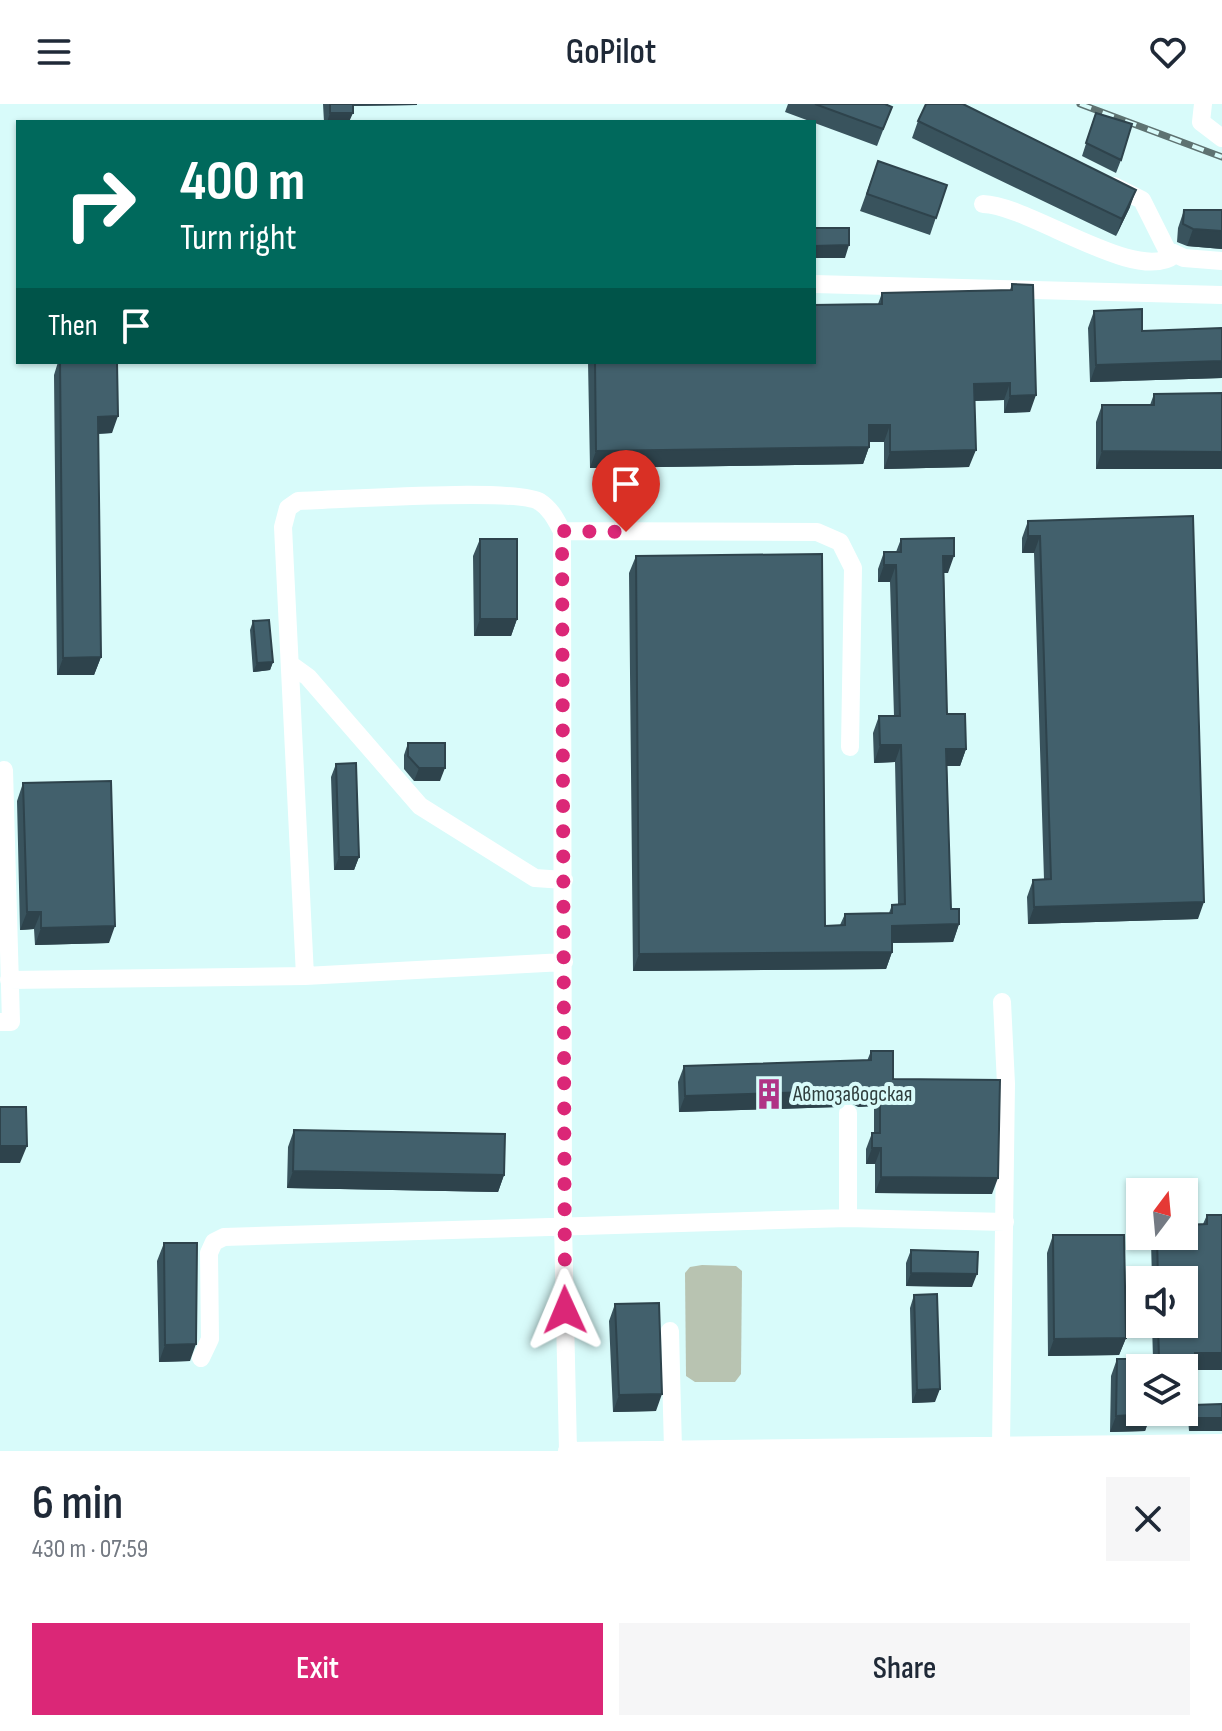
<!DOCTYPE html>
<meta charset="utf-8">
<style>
:root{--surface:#fff;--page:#f6f6f7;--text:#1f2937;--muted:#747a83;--accent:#db2777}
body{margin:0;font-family:"Sofia Sans Condensed",sans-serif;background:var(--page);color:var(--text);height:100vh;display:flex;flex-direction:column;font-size:30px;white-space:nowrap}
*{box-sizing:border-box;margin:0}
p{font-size:26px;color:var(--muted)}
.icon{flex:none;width:44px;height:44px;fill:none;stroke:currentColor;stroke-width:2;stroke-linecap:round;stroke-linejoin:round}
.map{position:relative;height:1347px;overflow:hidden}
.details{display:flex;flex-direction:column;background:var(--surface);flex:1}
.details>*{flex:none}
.guide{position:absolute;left:16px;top:16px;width:800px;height:244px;border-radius:0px;box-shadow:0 2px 6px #0004;background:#00695c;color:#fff;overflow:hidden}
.needle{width:52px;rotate:16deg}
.tools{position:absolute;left:1126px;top:1074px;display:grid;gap:16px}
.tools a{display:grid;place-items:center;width:72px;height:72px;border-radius:0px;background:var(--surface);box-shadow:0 2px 6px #0004;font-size:40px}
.pin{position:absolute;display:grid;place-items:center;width:68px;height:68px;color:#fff;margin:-82px -34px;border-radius:50% 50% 50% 0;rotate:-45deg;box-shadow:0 0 8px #0007}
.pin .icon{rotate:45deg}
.me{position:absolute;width:88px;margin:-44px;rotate:359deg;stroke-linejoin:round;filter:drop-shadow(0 0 6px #0008)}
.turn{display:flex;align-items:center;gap:28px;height:168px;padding:0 32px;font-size:36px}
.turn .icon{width:104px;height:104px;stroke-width:2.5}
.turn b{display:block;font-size:56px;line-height:68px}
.then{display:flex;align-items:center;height:76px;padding:0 32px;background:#0003;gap:16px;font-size:30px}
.round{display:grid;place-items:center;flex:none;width:84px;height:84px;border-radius:0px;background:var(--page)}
.overview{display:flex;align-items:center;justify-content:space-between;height:136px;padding:0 32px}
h1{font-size:48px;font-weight:600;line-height:60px}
.button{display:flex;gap:16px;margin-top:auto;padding:16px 32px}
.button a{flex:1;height:92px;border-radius:0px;background:var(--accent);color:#fff;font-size:32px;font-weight:600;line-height:92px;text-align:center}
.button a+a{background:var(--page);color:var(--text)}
header{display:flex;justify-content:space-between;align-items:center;height:104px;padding:0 32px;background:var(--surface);font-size:36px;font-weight:600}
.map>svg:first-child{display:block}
.green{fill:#b8c3b1}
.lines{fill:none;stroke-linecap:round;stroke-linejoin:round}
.minor{stroke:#fff;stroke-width:18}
.rail-casing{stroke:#5e7271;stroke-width:7}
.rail{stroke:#d8fbfa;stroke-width:4;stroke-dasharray:12;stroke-linecap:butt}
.wall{fill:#39535d}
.shaded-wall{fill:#2e434c}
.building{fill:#42606c;stroke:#2e434c;stroke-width:2}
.route{stroke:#db2777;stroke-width:14;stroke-dasharray:0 25.2}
.labels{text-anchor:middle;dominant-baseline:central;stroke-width:8;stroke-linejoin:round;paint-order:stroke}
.poi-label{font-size:22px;fill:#2f3e3d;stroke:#d8fbfa;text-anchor:start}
</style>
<header><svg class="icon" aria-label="menu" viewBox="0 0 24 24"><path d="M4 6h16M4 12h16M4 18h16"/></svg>GoPilot<svg class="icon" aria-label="heart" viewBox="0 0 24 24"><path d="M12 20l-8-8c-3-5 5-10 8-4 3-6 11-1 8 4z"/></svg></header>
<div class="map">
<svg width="1222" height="1347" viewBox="0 0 1222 1347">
<rect width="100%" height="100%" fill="#d8fbfa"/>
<path class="green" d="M702,1161l34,1 6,5 -1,103 -6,8h-40l-9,-6 -1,-103 5,-6z"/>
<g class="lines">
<path class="minor" d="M1203,0l-2,18 21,16
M1114,82l28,14 25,50 17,8 38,3
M983,100c46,1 154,81 191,51
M814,180l408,11
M562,427l255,1 23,10 13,26 -3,179
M290,560l18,13 112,129 115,72 29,2
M305,872l-22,-449 5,-19 10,-7c39,-1 220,-14 242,1 11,7 16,18 22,29l1,694 5,226
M9,876l296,-4 259,-14
M0,918h11l-7,-252
M848,1114v-105
M670,1227l3,119
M201,1254l9,-19 -1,-86 5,-11 10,-5 624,-19 157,4
M1001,1341l5,-361 -4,-82
M567,1347l655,-8"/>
<defs>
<path id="rail" d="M1080,0l142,53"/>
</defs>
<use href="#rail" class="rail-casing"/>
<use href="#rail" class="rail"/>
</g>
<path class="wall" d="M323,0h94v1l-64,1 -4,16h-25z
M788,0h97l7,3 -15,39 -92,-34z
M1096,9l25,47 -5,13 -34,-17z
M918,17l212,86 -14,29 -204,-98z
M878,57l69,24 -17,50 -70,-24z
M1184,106h38v39l-35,-3 -10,-4 1,-14z
M1012,180l18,128 -26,1v-13l-29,1 -6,66 -85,2v-27h-15v5l-6,17 -273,4 -2,-106h226l64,-58 4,-11 128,-3z
M1094,207l48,20 80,-3v50l-132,4 -2,-54z
M58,258h59l-5,71 -14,1 3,223 -7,18h-37l-3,-300z
M1222,289v76h-126v-47l6,-17h48l4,-11z
M1193,412l5,403 -170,5 -1,-27 6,-17 11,-1 -10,-326h-12v-15l6,-17z
M480,435l37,80 -6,17h-37l-1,-80z
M901,435l47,34h-4l3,141 19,35 -6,17h-13l4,143 8,15 -6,18 -61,1v9l-6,17 -253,2 -4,-398 7,-17 189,370 15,-1 5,-11 44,-1 3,-8 6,-1 -3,-142 -21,1 -1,-30 6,-17h15l-4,-134h-12v-13l6,-17h12z
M253,517l20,41 -3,8 -17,2 -3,-42z
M408,639l32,38h-26l-10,-12v-14z
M336,660l23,93 -5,13h-20l-3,-93z
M23,679l86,160 -74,2 -1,-16 -14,1 -3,-129z
M871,947l121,143 -117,-1v-29h-9v-15l6,-16h2v-27l-16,1 -11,-6 -9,6 -159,5 -1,-30 6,-16 183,-5z
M294,1026l210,45 -6,17 -211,-4 1,-41z
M1207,1111h15v155h-27l-6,31h-5v-33h-44l11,46 -6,17 -35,1 1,-56 6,-17h36l-1,-35h32v-44h-32l-1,-39 2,-5h31l19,-12z
M1053,1131l73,103 -7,17 -71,1 -1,-103z
M164,1139l26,118 -31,1 -2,-101z
M911,1146l61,37 -66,-1v-23z
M914,1191l21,107 -23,1 -2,-95z
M615,1200l41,107 -43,1 -4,-91z
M1222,1300l-33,27 -1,-13 5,-13z"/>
<path class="shaded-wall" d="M347,0h70v1l-71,1z
M330,9h23l-4,9h-22z
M1136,86l-6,17 -14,29 6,-17z
M1193,125l29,2v18l-35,-3z
M849,141l-4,13h-31v-12z
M1222,257v17l-132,4 6,-17z
M1010,279l-6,17 -36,1 6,-17z
M1036,291l-6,17 -26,1 6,-17z
M118,312l-6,17 -21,1 7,-17z
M869,321h21l-6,17h-22z
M869,343l-6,17 -273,4 6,-17z
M976,346l-7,17 -85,2 6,-17z
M1102,347l120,1v17h-126z
M1028,432h12l-6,17h-12z
M943,452h11l-6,17h-11z
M884,461h12l-6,17h-12z
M480,515h37l-6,17h-37z
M101,553l-7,18h-37l6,-17z
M273,558l-3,8 -17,2 4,-9z
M880,641h21l-6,17 -21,1z
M946,645h20l-6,17h-20z
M419,664h26l-5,13h-26z
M339,753h20l-5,13h-20z
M1204,798l-6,17 -170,5 6,-17z
M27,808h14l-7,17 -14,1z
M959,820l-6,18 -68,1 7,-17z
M115,822l-6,17 -74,2 6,-17z
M892,848l-6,17 -253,2 6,-17z
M853,981l-6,16 -9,6 -159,5 6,-16z
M864,986h16l-6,16 -16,1z
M0,1042h27l-7,17h-20z
M872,1044h9l-6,16h-9z
M293,1067l211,4 -6,17 -211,-4z
M881,1073l117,1 -6,16 -117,-1z
M911,1169l66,1 -5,13 -66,-1z
M1126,1234l-7,17 -71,1 6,-17z
M196,1240l-6,17 -31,1 6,-17z
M1195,1249h27v17h-33z
M1195,1280l-6,17h-5v-16z
M940,1285l-5,13 -23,1 5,-13z
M662,1290l-6,17 -43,1 6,-17z
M1151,1310l-6,17 -35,1 6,-16z
M1193,1314h29v13h-33z"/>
<path class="building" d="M330,0h23v9h-23z
M815,0h70l7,3 -9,22z
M926,0h37l173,86 -14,29 -204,-98z
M1096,9l36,11 -11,36 -35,-17z
M878,57l69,24 -11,33 -69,-24z
M1184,106h38v21l-29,-2 -10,-5z
M814,124h35v17l-35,1z
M1012,180l21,1 3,110 -26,1v-13l-36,1 2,66 -86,2v-27h-21v22l-273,4 -1,-89h219v-57l68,-1v-11l130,-3z
M1142,205v22l80,-3v33l-126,4 -2,-54z
M60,258h57l1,54 -20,1 3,240 -38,1z
M1222,289v59l-120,-1v-46h52v-11z
M1193,412l11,386 -170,5 -1,-27 18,-1 -11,-343h-12v-15z
M954,434v18h-11l4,158h18l1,35h-20l5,160h8v15l-67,2v26l-253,2 -3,-398 186,-2 3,372 20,-1v-11l47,-1v-8l13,-1 -4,-159h-21l-1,-29h21l-4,-151h-12v-13h17v-13z
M480,435h37v80h-37z
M269,516l4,42 -16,1 -4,-42z
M408,639h37v25h-26l-11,-12z
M356,659l3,94h-20l-3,-93z
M111,677l4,145 -74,2v-16h-14l-4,-129z
M871,947h22v28l107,1 -2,98 -117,-1v-29h-9v-15h8v-43h-16l-11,-5 -10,6 -158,5 -1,-30 187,-6z
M0,1003h26l1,39h-27z
M294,1026l211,4 -1,41 -211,-4z
M1207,1111h15v138h-27v31l-11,1v-17h-44v44h11v2l-35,2 1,-57h42l-1,-35h26v-44h-26l-1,-44h27v-11l23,-1z
M1053,1131h71l2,103 -72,1z
M164,1139h33l-1,101 -31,1z
M911,1146l67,2 -1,22 -66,-1z
M937,1190l3,95 -23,1 -3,-95z
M659,1199l3,91 -43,1 -4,-91z
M1222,1300v14h-29v-13z"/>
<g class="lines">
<path class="route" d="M565,1206l-3,-779 64,1"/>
</g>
<defs>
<symbol id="building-bare" viewBox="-9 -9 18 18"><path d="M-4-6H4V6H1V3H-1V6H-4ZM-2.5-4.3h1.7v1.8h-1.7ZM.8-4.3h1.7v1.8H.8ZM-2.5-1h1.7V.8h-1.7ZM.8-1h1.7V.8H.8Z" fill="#b03486" stroke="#d8fbfa" stroke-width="2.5" paint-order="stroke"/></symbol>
</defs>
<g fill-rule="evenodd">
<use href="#building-bare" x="747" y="968" width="44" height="44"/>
</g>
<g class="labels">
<g class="poi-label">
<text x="793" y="990">Автозаводская</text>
</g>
</g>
</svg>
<div class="tools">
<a><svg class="needle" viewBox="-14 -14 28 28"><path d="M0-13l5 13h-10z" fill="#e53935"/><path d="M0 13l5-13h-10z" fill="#747a83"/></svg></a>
<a><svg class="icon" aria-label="sound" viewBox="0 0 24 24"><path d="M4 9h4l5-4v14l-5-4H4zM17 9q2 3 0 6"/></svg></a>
<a><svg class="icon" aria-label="layers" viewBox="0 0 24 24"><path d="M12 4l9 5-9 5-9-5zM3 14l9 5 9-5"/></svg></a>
</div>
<div class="pin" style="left:626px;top:428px;background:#d93025"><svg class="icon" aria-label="arrive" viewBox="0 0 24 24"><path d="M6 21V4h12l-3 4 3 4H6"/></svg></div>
<svg class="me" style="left:565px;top:1206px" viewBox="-20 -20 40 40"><path d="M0-17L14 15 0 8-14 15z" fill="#db2777" stroke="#fff" stroke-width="4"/></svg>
<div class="guide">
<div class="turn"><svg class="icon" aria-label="right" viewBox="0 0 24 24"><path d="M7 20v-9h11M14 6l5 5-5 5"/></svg><div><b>400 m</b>Turn right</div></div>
<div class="then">Then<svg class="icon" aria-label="arrive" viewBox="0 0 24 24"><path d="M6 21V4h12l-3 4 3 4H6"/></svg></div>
</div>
</div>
<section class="details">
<div class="overview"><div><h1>6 min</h1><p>430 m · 07:59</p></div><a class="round"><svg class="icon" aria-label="close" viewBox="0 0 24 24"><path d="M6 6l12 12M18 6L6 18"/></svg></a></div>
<div class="button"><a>Exit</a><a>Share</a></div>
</section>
